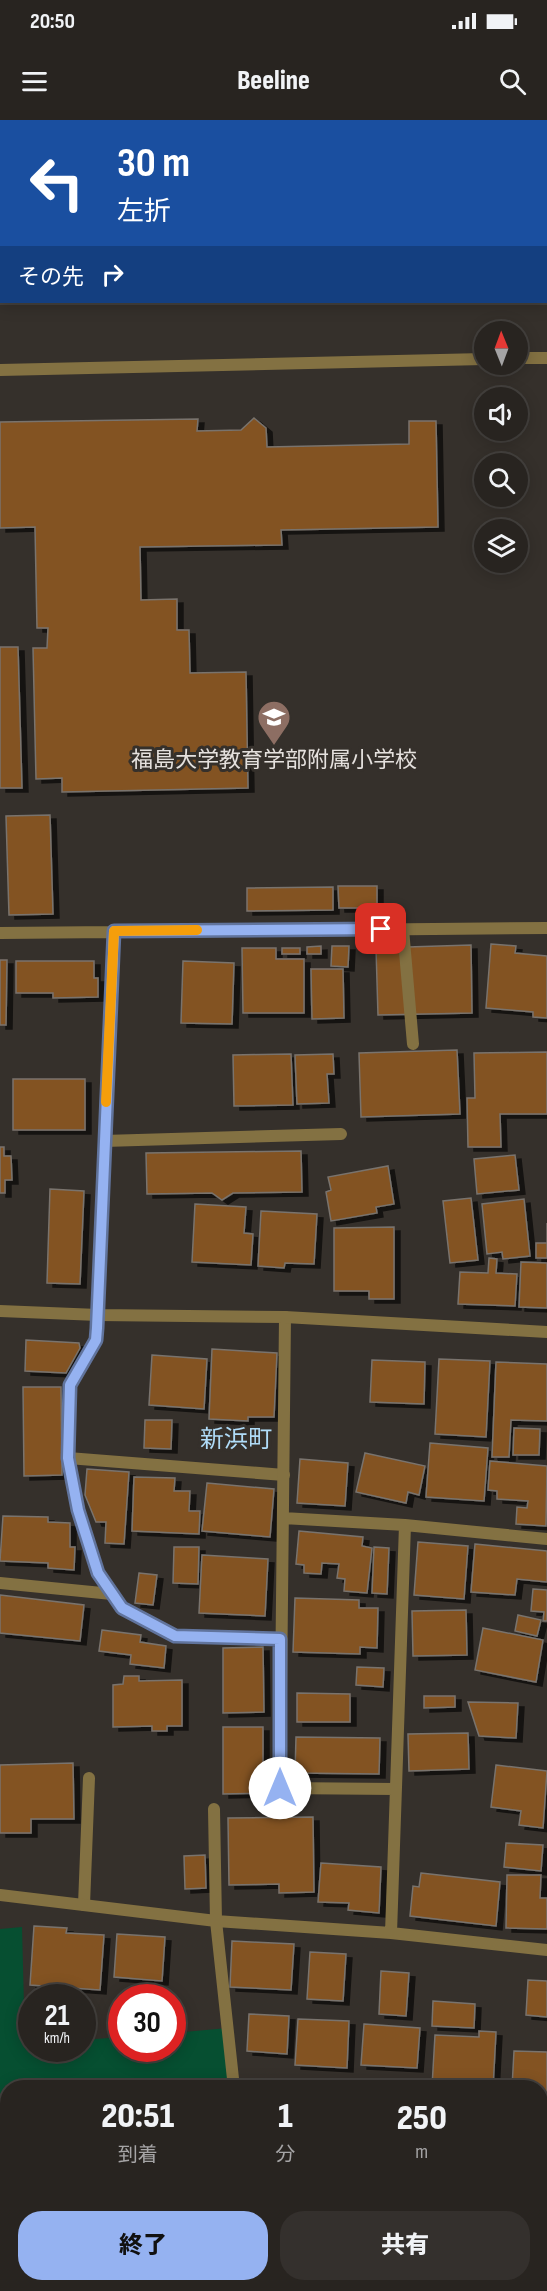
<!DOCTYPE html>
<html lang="ja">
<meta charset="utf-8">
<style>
:root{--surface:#282420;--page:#34302d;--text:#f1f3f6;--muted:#a5a4a5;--line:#44413e;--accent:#95b2f1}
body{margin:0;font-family:"Sofia Sans Condensed","Noto Sans JP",sans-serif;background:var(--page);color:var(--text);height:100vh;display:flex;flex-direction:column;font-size:22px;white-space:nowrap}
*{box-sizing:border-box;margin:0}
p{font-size:20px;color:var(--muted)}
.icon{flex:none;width:33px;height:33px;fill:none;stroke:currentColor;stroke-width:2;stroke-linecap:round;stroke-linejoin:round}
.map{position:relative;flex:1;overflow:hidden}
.panel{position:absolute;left:0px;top:1960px;width:548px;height:212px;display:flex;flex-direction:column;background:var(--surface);border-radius:24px 24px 0 0;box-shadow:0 3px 15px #0003,0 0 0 2px var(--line)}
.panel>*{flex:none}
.guide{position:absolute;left:0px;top:0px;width:548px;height:183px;box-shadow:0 3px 15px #0003,0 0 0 2px var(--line);background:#1a4fa0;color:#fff;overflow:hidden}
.needle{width:39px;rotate:359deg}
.tools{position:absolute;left:474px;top:201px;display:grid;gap:12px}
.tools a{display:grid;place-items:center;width:54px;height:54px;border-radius:50%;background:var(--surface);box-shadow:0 3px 15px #0003,0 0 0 2px var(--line);font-size:30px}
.speed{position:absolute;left:18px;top:1864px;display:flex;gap:12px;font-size:30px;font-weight:700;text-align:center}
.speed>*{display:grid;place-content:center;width:78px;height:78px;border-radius:50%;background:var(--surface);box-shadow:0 3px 15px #0003,0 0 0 2px var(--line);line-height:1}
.speed small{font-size:15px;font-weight:400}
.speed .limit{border:9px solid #d22;background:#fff;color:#111}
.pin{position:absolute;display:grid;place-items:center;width:51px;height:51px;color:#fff;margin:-26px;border-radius:12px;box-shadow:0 3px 9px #0006}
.me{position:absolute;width:66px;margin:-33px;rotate:0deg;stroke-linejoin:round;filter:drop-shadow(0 0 4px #0008)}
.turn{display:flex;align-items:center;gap:21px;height:126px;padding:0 18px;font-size:27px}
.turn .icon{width:78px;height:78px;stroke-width:2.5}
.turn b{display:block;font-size:42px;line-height:51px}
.then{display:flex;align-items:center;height:57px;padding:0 18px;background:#0003;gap:12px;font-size:22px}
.eta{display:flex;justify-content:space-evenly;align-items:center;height:102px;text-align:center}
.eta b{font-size:36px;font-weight:800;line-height:42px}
.cta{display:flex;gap:12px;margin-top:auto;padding:12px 18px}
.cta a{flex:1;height:69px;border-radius:24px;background:var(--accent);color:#111;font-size:24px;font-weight:800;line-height:69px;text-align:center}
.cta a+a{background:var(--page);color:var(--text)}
.status{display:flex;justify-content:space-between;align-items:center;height:42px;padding:0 30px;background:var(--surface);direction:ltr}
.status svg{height:16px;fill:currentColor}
header{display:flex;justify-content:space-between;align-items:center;height:78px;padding:0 18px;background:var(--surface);font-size:27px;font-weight:800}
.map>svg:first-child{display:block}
.green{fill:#064f31}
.building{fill:#835220;stroke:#79736d;stroke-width:1.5;filter:url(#shadow)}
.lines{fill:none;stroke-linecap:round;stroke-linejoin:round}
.service{stroke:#837142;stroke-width:12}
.minor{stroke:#837142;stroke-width:12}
.tertiary{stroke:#837142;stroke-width:12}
.route-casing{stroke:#61749d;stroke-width:15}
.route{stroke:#95b2f1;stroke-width:10}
.slow{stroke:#f59e0b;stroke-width:10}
.labels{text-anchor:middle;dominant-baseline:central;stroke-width:6;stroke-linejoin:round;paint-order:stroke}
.poi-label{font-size:22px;fill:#e5e1de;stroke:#35302b}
.neighbourhood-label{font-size:24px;fill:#b0dcf8;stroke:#35302b}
</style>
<div class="status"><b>20:50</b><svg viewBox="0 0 49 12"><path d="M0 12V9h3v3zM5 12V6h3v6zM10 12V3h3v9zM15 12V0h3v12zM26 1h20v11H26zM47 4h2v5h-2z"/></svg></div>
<header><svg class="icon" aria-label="menu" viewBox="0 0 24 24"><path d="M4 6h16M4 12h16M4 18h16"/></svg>Beeline<svg class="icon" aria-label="search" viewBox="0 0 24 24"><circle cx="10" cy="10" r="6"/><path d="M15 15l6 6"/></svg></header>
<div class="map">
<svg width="547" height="2171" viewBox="0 0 547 2171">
<defs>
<filter id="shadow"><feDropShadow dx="6" dy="4" stdDeviation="0" flood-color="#0009"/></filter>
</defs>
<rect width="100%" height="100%" fill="#35302b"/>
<path class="green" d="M22,1807l3,118 6,-1 1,5h50l1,-9 38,-3 1,12h50l1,-16 55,-5 6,60h-226v196l18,1 1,6h-27v-362z"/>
<path class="building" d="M91,0h116l-2,2z
M413,0h134v17l-1,-15z
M0,71h2l-2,77z
M254,298l12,10 1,19 142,-3v-23h27l2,106 -157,3 1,15 -142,2 1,53 36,-1v31h12l1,43 56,-1 2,116 -186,4v-14l-26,1 -3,-131h14l1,-20h-11l-2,-101 -35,1v-106l198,-3 -1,12 44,-1z
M0,527h18l4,141h-22z
M50,695l3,99 -44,1 -3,-99z
M338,766h39v22h-38z
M333,767v23l-86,1v-23z
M491,824l25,2 -1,7 32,3v62l-14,-1v-5l-47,-4z
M471,825l1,68 -94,2 -2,-67z
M321,826v8h-14v-7z
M332,826h17l-1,21 -17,-1z
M242,828h34v11h28v54h-61z
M282,828h18v6h-18z
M0,840h7l-1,65h-6z
M16,841h78v17h4v19l-45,1v-5h-37z
M183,841l51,2 -2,61 -51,-1z
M311,849h32l1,49 -32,1z
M457,930l3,64 -99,3 -2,-64z
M547,932v62h-47l1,33h-33l-1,-49h8l-1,-45z
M291,934l2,51 -59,1 -1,-51z
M333,934l1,20h-7l2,29 -32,1 -2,-49z
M13,959h72v51h-72z
M0,1027h4v9h7l1,24h-7v13h-5z
M301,1031l1,41 -69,1 -11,7 -10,-7 -65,1 -1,-41z
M515,1035l4,35 -42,4 -3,-35z
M388,1046l6,38 -18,3 1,6 -46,8 -5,-29 5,-2 -3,-13z
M50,1069l34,2 -4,93 -33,-1z
M471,1078l7,62 -28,3 -7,-62z
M524,1079l6,57 -27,3 -1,-7 -15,2 -5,-50z
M195,1084l51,3 -2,26 9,1 -2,31 -59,-3z
M261,1091l56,3 -3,50 -29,-1 -1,5 -26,-2z
M547,1103v35h-11v-15h11z
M394,1107v72h-25v-8h-35v-63z
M489,1138l8,1 -1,14 21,1 -2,32 -57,-2 2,-32 28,1z
M521,1142l26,1v45l-28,-1z
M26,1220l53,3 1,5 -14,25 -41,-2z
M212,1229l65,4 -3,64h-26v4l-39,-2z
M152,1235l55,4 -3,50 -55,-4z
M439,1239l51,2 -4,76 -51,-3z
M372,1240l53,2 -1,42 -54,-2z
M496,1242l51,2v57l-36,-1 -2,37h-17z
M23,1267h38l1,88 -38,1z
M145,1300h27l-1,29 -27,-1z
M514,1308l26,1 -1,26h-26z
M430,1323l58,5 -4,53 -58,-4z
M365,1333l60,13 -6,29 -11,-3 -2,11 -50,-11z
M300,1339l48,4 -3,43 -48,-3z
M490,1341l57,5 -1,60 -30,-2 1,-17 10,1 1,-7 -31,-2v-8l-9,-1z
M87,1349l42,3 -5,72 -19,-1 1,-21h-10l-11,-27z
M134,1357l41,1 -1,13h16l-1,20h11l-1,23 -67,-3z
M207,1363l67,6 -4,48 -68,-6z
M3,1396l45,1v5l22,1v24h5l-1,23 -26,-2v-5l-48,-2z
M299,1411l64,6 -1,9 10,2 -5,45 -23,-2 1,-12 -8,-1 2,-14 -17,-1 -1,11 -17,-1v-8l-8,-1z
M418,1422l50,4 -4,53 -50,-4z
M475,1424l72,7v31l-30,-3 -2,16 -44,-3z
M174,1427h25l-1,37 -25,-1z
M374,1427l15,1 -2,46 -15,-1z
M202,1435l66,4 -3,57 -66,-3z
M139,1453l18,2 -4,30 -18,-2z
M533,1469l14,1v31h-4l1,-9 -13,-1z
M0,1475l84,10 -4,36 -80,-8z
M295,1478l64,2v8h19l-1,40 -17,-1v7l-67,-2z
M466,1490l1,45 -54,1 -1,-45z
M518,1495l23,5 -4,16 -22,-5z
M483,1508l60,12 -7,42 -61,-12z
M102,1510l39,5 -1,7 26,4 -2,22 -34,-4 1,-9 -32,-4z
M263,1527l1,65 -41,1v-65z
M357,1547l27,1 -1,19 -27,-2z
M124,1556h15v5l43,-1v46h-15v5h-15v-5l-39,1v-42l10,-1z
M297,1573l53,1v28h-53z
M424,1576h31v11l-31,1z
M468,1582l50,1 -2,35 -37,-2z
M223,1607h40v66l-40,1z
M468,1613l1,36 -60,2 -1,-37z
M296,1617l84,1 -1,36 -84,-1z
M73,1643l1,56h-43v14h-31v-68z
M496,1645l51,6 -4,57 -24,-3 2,-14 -30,-4z
M313,1697l1,75 -35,1v-9l-50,1 -1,-67z
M506,1723l37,2 -2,26 -37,-4z
M205,1735l1,33 -21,1 -1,-33z
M321,1743l60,4 -2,46 -31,-3 1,-7 -31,-1z
M421,1753l79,9 -4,44 -86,-10 3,-30 6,1z
M507,1755h34l-1,23h7v31l-41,-1z
M34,1806l33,2 -1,5 38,2 -4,55 -70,-5z
M117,1814l48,3 -3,44 -48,-4z
M232,1821l62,3 -3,46 -61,-3z
M310,1832l36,2 -3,47 -36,-2z
M381,1851l28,2 -3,43 -27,-2z
M528,1860l19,1v36l-21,-2z
M433,1881l42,3 -1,24 -42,-2z
M249,1894l40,2 -2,38 -40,-3z
M298,1899l51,2 -2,47 -52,-3z
M364,1904l56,4 -3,40 -56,-3z
M479,1911l17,1 -3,56h-17v-7l-23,-1v8l-21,-1 3,-52 44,2z
M514,1931l33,1v50h-7v-14h-28z
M49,2164h63l1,7h-63z
M289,2164h35l1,7h-38h3z
M347,2164h33v7h-33z
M386,2164l72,1v6h-72z"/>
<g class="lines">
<path class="service" d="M98,1195l-2,25 -26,45 -2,73 10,52 20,63 24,35 53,28 105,3
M68,1338l216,17
M0,1463l112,11
M84,1785l5,-127"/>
<path class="minor" d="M403,809l10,115
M0,813l547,-5
M104,1021l237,-7
M98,1195l16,-384
M285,1197l-5,471 115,1
M283,1398l122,7 142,14
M214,1689l2,112 18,167
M0,1775l216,26 175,12 156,17
M391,1813l14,-408
M256,2164v7"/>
<path class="tertiary" d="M518,238h29
M0,250l484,-11
M0,1191l98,4 187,2 262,15"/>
</g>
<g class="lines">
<defs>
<path id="route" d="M280,1668v-149l-105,-3 -53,-28 -24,-35 -20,-63 -10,-52 2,-73 26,-45 1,-12 17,-397 267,-2"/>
</defs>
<use href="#route" class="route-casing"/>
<use href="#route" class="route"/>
<path class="slow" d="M106,982l8,-171 83,-1"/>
</g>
<defs>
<symbol id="school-pin" viewBox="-11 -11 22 30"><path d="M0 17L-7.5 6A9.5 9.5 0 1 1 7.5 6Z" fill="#8d6e63" stroke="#35302b"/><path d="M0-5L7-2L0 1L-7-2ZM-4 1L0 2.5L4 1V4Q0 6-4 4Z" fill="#fff"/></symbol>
</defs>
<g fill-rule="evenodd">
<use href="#school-pin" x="255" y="578" width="38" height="52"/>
</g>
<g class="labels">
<g class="poi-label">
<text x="274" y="640">福島大学教育学部附属小学校</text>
</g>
<g class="neighbourhood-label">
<text x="236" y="1319">新浜町</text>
</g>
</g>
</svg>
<div class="tools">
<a><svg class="needle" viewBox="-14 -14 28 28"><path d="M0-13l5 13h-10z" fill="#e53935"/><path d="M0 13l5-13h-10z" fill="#a5a4a5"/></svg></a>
<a><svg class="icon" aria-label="sound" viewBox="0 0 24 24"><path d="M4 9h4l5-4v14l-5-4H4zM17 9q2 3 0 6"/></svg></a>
<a><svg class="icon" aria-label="search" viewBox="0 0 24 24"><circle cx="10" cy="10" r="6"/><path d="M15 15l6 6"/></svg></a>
<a><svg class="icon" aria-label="layers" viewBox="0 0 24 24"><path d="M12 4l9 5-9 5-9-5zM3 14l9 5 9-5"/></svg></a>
</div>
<div class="speed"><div>21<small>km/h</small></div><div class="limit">30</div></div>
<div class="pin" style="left:381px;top:809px;background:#d93025"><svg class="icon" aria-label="arrive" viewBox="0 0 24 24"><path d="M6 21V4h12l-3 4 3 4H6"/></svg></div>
<svg class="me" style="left:280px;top:1668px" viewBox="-20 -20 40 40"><circle r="19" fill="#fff"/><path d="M0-13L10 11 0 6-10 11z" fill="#95b2f1"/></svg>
<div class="guide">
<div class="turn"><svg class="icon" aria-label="left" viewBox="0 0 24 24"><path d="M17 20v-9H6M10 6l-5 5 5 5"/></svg><div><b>30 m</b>左折</div></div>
<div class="then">その先<svg class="icon" aria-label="right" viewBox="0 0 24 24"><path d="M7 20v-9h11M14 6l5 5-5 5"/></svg></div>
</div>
<section class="panel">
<div class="eta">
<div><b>20:51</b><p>到着</p></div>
<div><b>1</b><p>分</p></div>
<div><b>250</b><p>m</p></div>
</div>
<div class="cta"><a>終了</a><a>共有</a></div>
</section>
</div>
